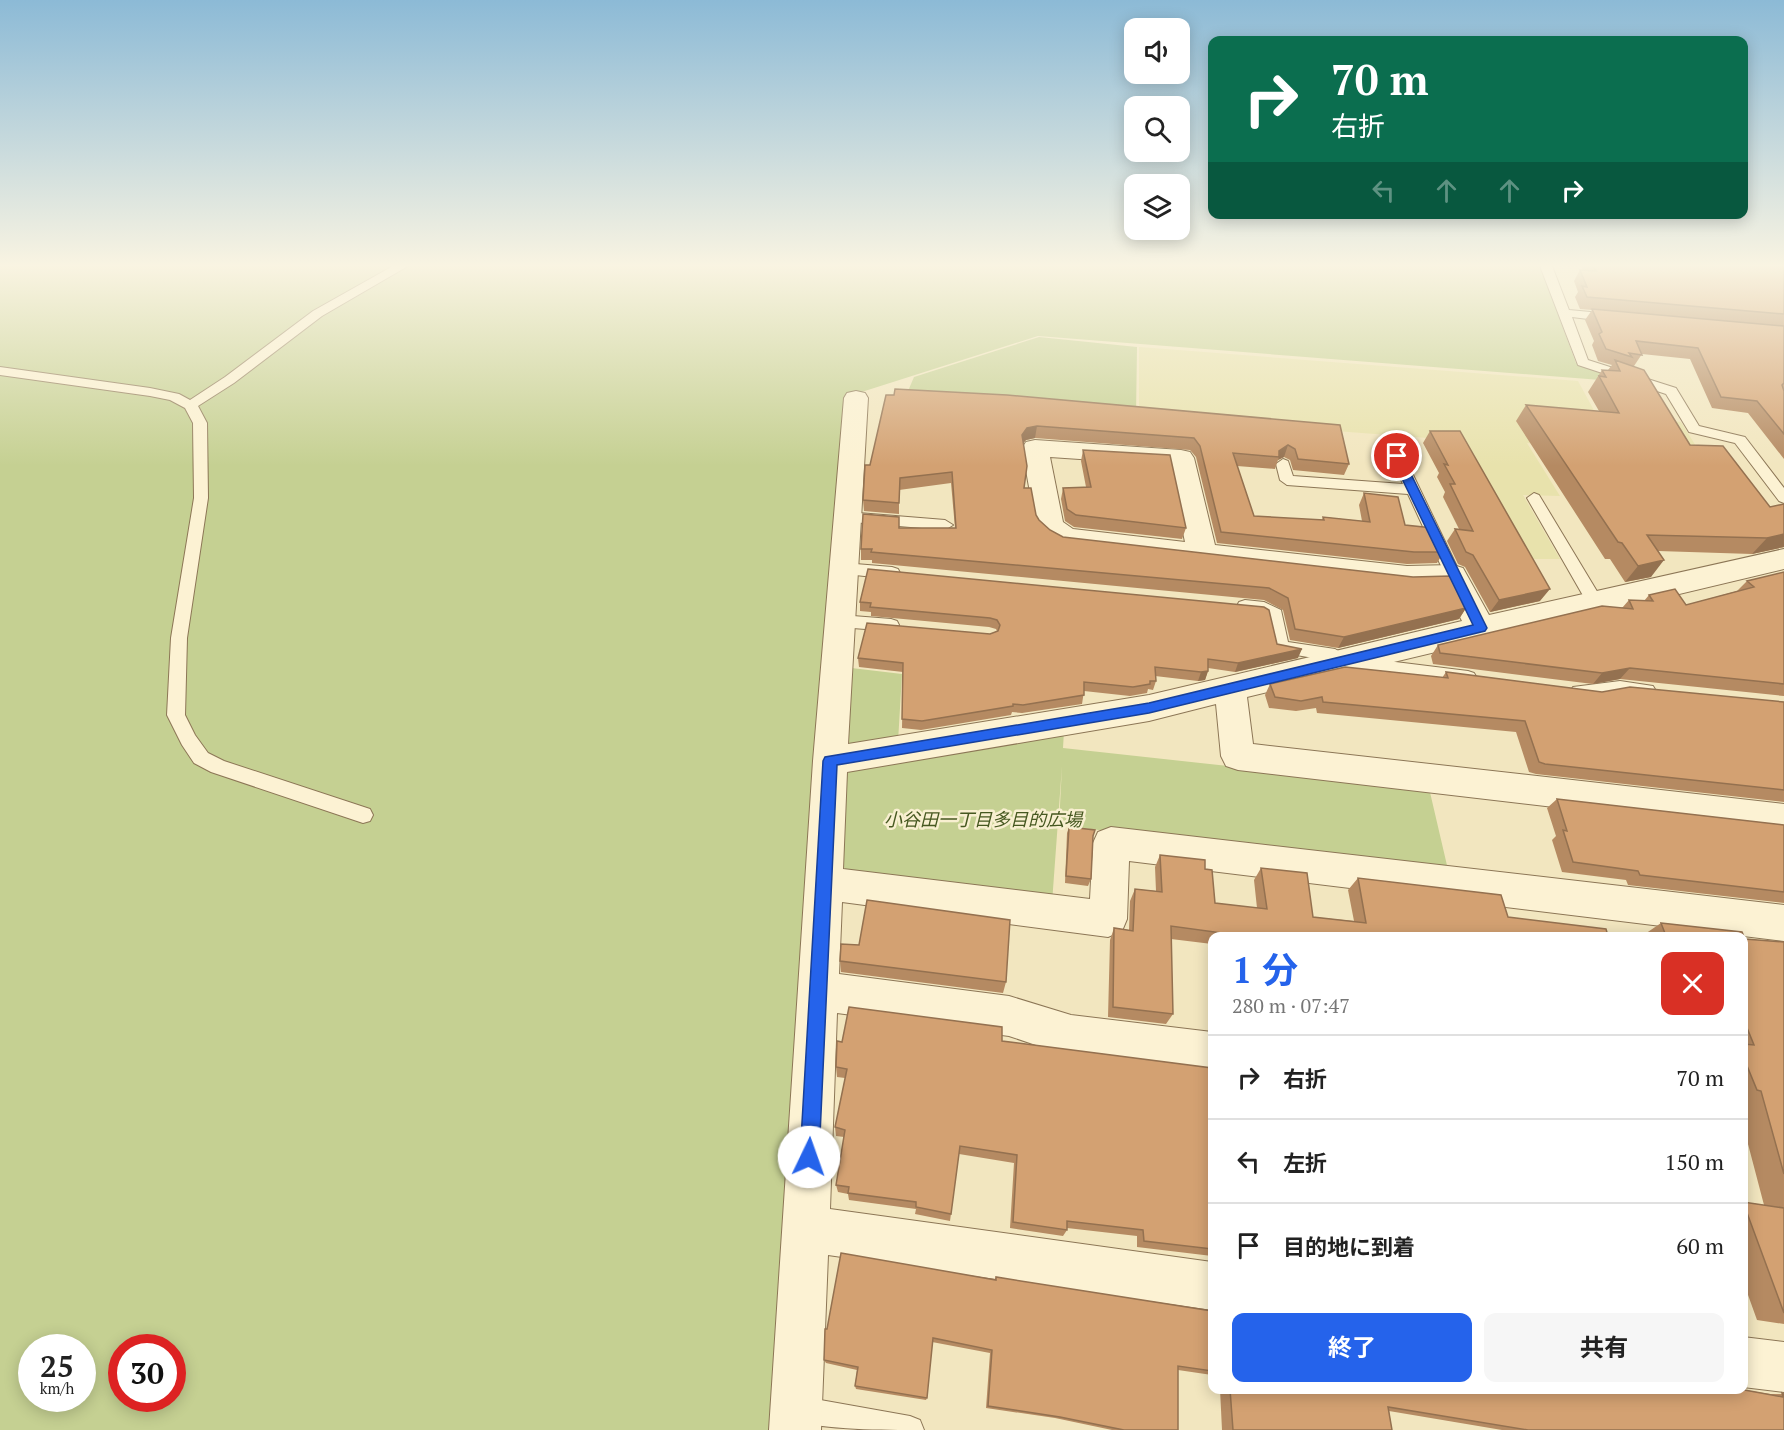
<!DOCTYPE html>
<html lang="ja">
<meta charset="utf-8">
<style>
:root{--surface:#fff;--page:#f6f6f6;--text:#222;--muted:#767676;--line:#e0e0e0;--accent:#2563eb}
body{margin:0;font-family:"PT Serif","Noto Sans JP",serif;background:var(--page);color:var(--text);height:100vh;display:flex;flex-direction:column;font-size:22px;white-space:nowrap}
*{box-sizing:border-box;margin:0}
p{font-size:20px;color:var(--muted)}
.icon{flex:none;width:33px;height:33px;fill:none;stroke:currentColor;stroke-width:2;stroke-linecap:round;stroke-linejoin:round}
.map{position:relative;flex:1;overflow:hidden}
.drawer{position:absolute;left:1208px;top:932px;width:540px;height:462px;display:flex;flex-direction:column;background:var(--surface);border-radius:12px;box-shadow:0 3px 15px #0003}
.drawer>*{flex:none}
.hud{position:absolute;left:1208px;top:36px;width:540px;height:183px;border-radius:12px;box-shadow:0 3px 15px #0003;background:#0b6e4f;color:#fff;overflow:hidden}
.fabs{position:absolute;left:1124px;top:18px;display:grid;gap:12px}
.fabs a{display:grid;place-items:center;width:66px;height:66px;border-radius:12px;background:var(--surface);box-shadow:0 3px 15px #0003;font-size:30px}
.speed{position:absolute;left:18px;top:1334px;display:flex;gap:12px;font-size:30px;font-weight:700;text-align:center}
.speed>*{display:grid;place-content:center;width:78px;height:78px;border-radius:50%;background:var(--surface);box-shadow:0 3px 15px #0003;line-height:1}
.speed small{font-size:15px;font-weight:400}
.speed .limit{border:9px solid #d22;background:#fff;color:#111}
.pin{position:absolute;display:grid;place-items:center;width:51px;height:51px;color:#fff;margin:-26px;border:3px solid #fff;border-radius:50%;box-shadow:0 2px 6px #0007}
.me{position:absolute;width:66px;margin:-33px;rotate:3deg;stroke-linejoin:round;filter:drop-shadow(0 0 4px #0008)}
.turn{display:flex;align-items:center;gap:21px;height:126px;padding:0 24px;font-size:27px}
.turn .icon{width:78px;height:78px;stroke-width:2.5}
.turn b{display:block;font-size:42px;line-height:51px}
.lanes{display:flex;align-items:center;height:57px;padding:0 24px;background:#0003;justify-content:center;gap:30px;direction:ltr}
.lanes .off{opacity:.35}
.round{display:grid;place-items:center;flex:none;width:63px;height:63px;border-radius:12px;background:var(--page)}
.headline{display:flex;align-items:center;justify-content:space-between;height:102px;padding:0 24px}
h1{font-size:36px;font-weight:700;line-height:45px;color:var(--accent)}
.action{display:flex;gap:12px;margin-top:auto;padding:12px 24px}
.action a{flex:1;height:69px;border-radius:12px;background:var(--accent);color:#fff;font-size:24px;font-weight:700;line-height:69px;text-align:center}
.action a+a{background:var(--page);color:var(--text)}
ul{padding:0;list-style:none}
li{display:flex;align-items:center;gap:18px;height:84px;padding:0 24px;border-top:2px solid var(--line)}
li div{flex:1}
li b{display:block;font-size:22px}
li em{font-style:normal}
.map>svg:first-child{display:block}
.farmland{fill:#e8e2ac}
.green{fill:#c5d092;fill-rule:evenodd}
.lines{fill:none;stroke-linecap:round;stroke-linejoin:round}
.lane-casing{stroke:#8c7656;stroke-width:2}
.street-casing{stroke:#8c7656;stroke-width:2}
.lane{fill:#fcf2d3;fill-rule:evenodd}
.street{fill:#fcf2d3;fill-rule:evenodd}
.wall{fill:#b58a62}
.shaded-wall{fill:#947150}
.building{fill:#d3a172;stroke:#947150;stroke-width:1.5}
.route{fill:#2563eb;stroke:#184099;stroke-width:1.5}
.labels{text-anchor:middle;dominant-baseline:central;stroke-width:5;stroke-linejoin:round;paint-order:stroke}
.park-label{font-size:18px;font-style:italic;fill:#465820;stroke:#f8efd0}
</style>
<div class="map">
<svg width="1784" height="1430" viewBox="0 0 1784 1430">
<rect width="100%" height="100%" fill="#f2e6bf"/>
<path class="farmland" d="M1139,347l439,34 18,33 85,8 23,37 -177,-16 33,53 -37,-1 37,64h-40l-66,-119 -315,-24z"/>
<path class="green" d="M0,266h1540l36,97 63,20 -601,-47 -189,60 -70,1034h-779zM32,1347h50v51h-50zM122,1347h50v51h-50z
M1039,337l98,10 -1,68 -228,-24 6,-14z
M843,667l59,7 -4,68 -46,7 -14,-16z
M1064,731l-1,17 366,40 20,86 -390,-49 3,-59 -10,137 -199,-26 -17,-18 4,-79 14,-12z"/>
<g class="lines">
<defs>
<path id="lane" d="M393,266h15l-86,50 -88,67 -36,23 9,17 1,75 -21,140 -2,77 10,20 13,18 16,8 146,48 3,6 -3,6 -7,2 -152,-51 -17,-9 -12,-18 -15,-30 4,-77 23,-140 -1,-75 -8,-15 -15,-8 -20,-4 -150,-21v-8l150,21 29,6 11,6 35,-23 88,-66z
M1540,266h12l17,44 43,4 6,4 -6,4 -40,-5 16,43 88,28 23,38 46,11 39,51v15l-5,-2 -44,-58 -46,-11 -23,-38 -88,-29z
M1397,452l7,4 57,119 -2,4h-12l-39,-85 -121,-9 -7,-5 -4,-16 7,-5 5,2 5,15 110,8 -13,-28z
M1534,493l5,2 62,103 2,4 -2,4h-12l-62,-108z
M846,512l99,8 8,5 -8,5 -104,-9 -3,-4 3,-4z
M843,563l49,4 6,2 2,4 -2,4 -6,2 -55,-6 -2,-4 2,-4z
M1245,600l19,2 17,8 7,32 47,7 12,7 121,15 6,2 3,5 -3,5 -6,2 -126,-17 -12,-7 -56,-10 -7,-34 -6,-3 -22,-4 -2,-4 2,-4z
M840,615l51,4 6,2 2,4 -2,4 -6,2 -51,-4 -6,-2 -2,-4 2,-4z
M1620,681l33,5 3,5 -3,5c-11,3 -21,-2 -33,-1 -17,0 -30,7 -47,2l-3,-5 3,-5z
M798,1396l112,20 10,4 4,10c-44,0 -95,0 -136,-10l-4,-10 4,-10z"/>
<path id="street" d="M856,391l9,2 3,5 -20,346 301,-49 313,-74 -18,-36 -37,1 -341,-38c-12,-4 -23,-11 -30,-22l-14,-78 4,-6 9,-2 146,10 9,2 4,6 21,87 192,21 46,-1 10,3 26,47 295,-66v20l-537,128 6,47 531,60v30l-546,-64 -12,-4 -5,-10 -5,-52 -67,17 -302,51 -4,97 247,30 3,-56 5,-11 13,-5 673,78v36l-655,-80 -2,58 -5,12 -14,6 -266,-35 -3,72 170,22 62,19 141,17v42l-141,-17 -62,-21 -172,-23 -7,196 382,53v48l-384,-55 -7,175h-52l44,-669 31,-363 3,-5zM1050,457l119,8 16,77 -112,-13 -10,-7z
M1743,1337l41,5v50l-41,-5z"/>
</defs>
<use href="#lane" class="lane-casing"/>
<use href="#street" class="street-casing"/>
<use href="#lane" class="lane"/>
<use href="#street" class="street"/>
</g>
<path class="wall" d="M1581,266h203v193l-36,-46 -36,-5 -22,-49 -48,-5 -8,12 56,79 80,62 14,-3v43l-32,7 -94,-3 -7,26 -26,5 -15,-23h-5l-89,-138 10,-16 73,6 -11,-19 14,-22h6l4,-5 -14,-4 -6,-16 2,-4 -9,-21 7,-10 -12,-1 -5,-12 3,-5 -4,-11 6,-11h3z
M886,395l454,30 9,39 -5,11 -51,-5 -3,-10 -6,-3 -6,3 -3,9 -38,-3 17,50 68,4 1,-3 39,4 -3,-16 5,-12 41,32 39,27 -7,11 -30,1 -190,-21 -21,-86 -6,-7 -155,-12 -9,2 -3,3 1,45 12,27 3,5 11,10 13,7 403,71 -7,11 -121,29 -48,-8 -7,-30 -19,-10 -392,-37v-3h-11v-11l38,-21h56l-4,-45 -52,7v24l-35,-3 -1,-11 7,-35z
M1430,431l110,170 -50,11 -25,-45 -7,-3 -11,-23 8,-12h4l-16,-32 2,-5 -8,-15 2,-4 -16,-30z
M1083,450l103,78 -4,11 -108,-12 -9,-6 -4,-22 2,-11 23,-1 -5,-26z
M1784,572v124l-164,-17 -27,5 -160,-20 -2,-8 7,-11 184,-37 7,-8 15,1 5,-6 37,10 51,-14 10,-10z
M860,602l417,42 21,14 -63,14 -27,-4v3l-3,9 -7,1 -43,-5 1,5 -3,9 -5,-1 -1,4 -17,3 -46,-5 -2,13 -60,9 -10,-1 -1,3 -90,15 -19,-2 1,-56 -44,-5 -1,-9 132,-24 7,-3 -1,-2 -7,-2 -118,-11v-4l-11,-1z
M1446,672l156,20 182,10v100l-248,-28 -7,-2 -13,-40 -199,-19 -1,-5 -20,3 -27,-3 -4,-13 5,-11 172,-6z
M1557,799l227,26v78l-156,-18 -2,-5 -64,-8 -10,-32 4,-4 -9,-28z
M1069,827l24,11 -2,41 -3,7 -23,-3 2,-50z
M1160,855l45,14 10,34 42,5 -3,-28 7,-12 52,49 41,4 -6,-31 10,-12 150,39 100,19h-396v8l-41,-5 2,75 -7,10 -58,-7 2,-77 4,-12 15,2 1,-29 5,-12 21,2 -1,-24z
M1661,923l81,9 3,7 39,3v382l-27,-4 -14,-39v-79l21,3 -21,-80v-189h-101z
M859,945l147,37 -3,11 -162,-21 -1,-11z
M1002,1041l210,27v188l-75,-9v-11l-70,-8v2l-4,6 -53,-8 4,-65 -55,-9 -9,67 -35,-7 1,-5 -67,-9 -1,-6 -10,-2 -2,-7 8,-48 -8,-1 -1,-9 10,-49 -8,-1 -1,-10 6,-25z
M996,1277l216,34v64l-34,-5v60h-66l-57,-12 -69,-10 4,-55 -58,-11 -5,56 -1,2 -70,-11 -1,-3 2,-16 -31,-7 -2,-3 3,-31 167,-49z
M1220,1389h519l31,5h14v36h-282l-113,-19 3,19h-170z"/>
<path class="shaded-wall" d="M1037,426l-2,12 -9,2 -6,7 2,-12 5,-7z
M1288,445l-4,12 -6,3 1,-3v-6z
M1784,534v13l-32,7 15,-16z
M1664,560l-13,17 -26,5 13,-16z
M1550,589l-10,12 -50,11 9,-12z
M1466,608l-7,11 -121,29 6,-11z
M1302,649l-4,9 -63,14 3,-9z
M1630,668l-10,11 -27,5 9,-11z
M1208,671l-3,9 -7,1 3,-9z"/>
<path class="building" d="M1593,266h191v48l-197,-17 -5,-11 5,1 -7,-17 16,1z
M1592,309l192,17v57l-2,2 2,6v43l-27,-33 -36,-4 -23,-49 -62,-7 6,14 -13,-2 3,4 -26,-8 -7,-15 3,-2z
M1615,360l29,10 46,75 33,1 47,61 14,-3v30l-17,4 -120,-3 17,25 -26,6 -16,-23 -4,-1 -92,-137 93,8 -20,-37 7,1 -4,-7 18,1z
M895,389l112,6 333,30 9,39 -51,-5 -3,-10 -7,-4 -9,6v6l-46,-4 21,63 70,4 -1,-3 47,5 -6,-29 34,4 7,28 28,3 11,24h-30l-193,-20 -21,-86 -6,-8 -157,-12 -10,2 -5,7 5,31 -3,22h7l5,27 3,5 11,10 13,7 350,40 37,-1 16,32 -122,29 -49,-8 -7,-31 -19,-10 -398,-36 1,-3h-11l2,-35 36,3v11h57l-4,-56 -52,6 -1,25 -36,-3 2,-35h5l16,-70h8z
M1430,431h30l90,158 -51,11 -26,-45 -7,-3 -11,-23 18,2 -23,-47h5l-11,-20 4,1z
M1083,450l87,5 16,73 -110,-13 -9,-6 -4,-21 28,-1z
M868,569l396,38 5,3 8,34 25,5 -64,14 -30,-4v12l-7,1 -46,-5 1,14h-6v3l-17,3 -49,-5v13l-61,10 -10,-1v2l-91,15 -20,-2 1,-56 -45,-5 9,-35 123,11 8,-3 2,-6 -3,-5 -7,-2 -120,-11 1,-4 -11,-1z
M1784,572v112l-154,-16 -28,5 -162,-20 -2,-8 164,-39 31,3 -4,-9 24,1 -4,-6 26,-6 11,16 68,-18 -7,-6z
M1345,667l103,11 -2,-6 156,20 28,-5 154,15v88l-239,-26 -6,-2 -14,-41 -202,-19 -1,-5 -21,4 -26,-4 -5,-13z
M1557,799l227,26v67l-144,-17 -2,-4 -65,-9 -10,-32 4,1z
M1069,827l26,3 -2,6 -2,43 -25,-3z
M1160,855l45,5v9l7,1 3,33 52,6 -6,-41 46,5 6,44 53,6 -8,-45 143,17 7,22 98,12 2,7h-364l-73,-10 2,88 -60,-7 1,-79 19,3 2,-42 27,3z
M867,900l143,20 -4,62 -166,-21 1,-17 18,1z
M1661,923l81,9 3,7 39,3v232l-23,-83 -4,-1 -14,-34v-12l11,1 -11,-27v-82h-77z
M849,1007l153,20v14l210,27v181l-68,-8 -1,-11 -76,-9v9l-54,-8 4,-67 -57,-9 -9,68 -35,-7v-5l-68,-9 1,-6 -13,-2 9,-55 -10,-3 12,-58 -11,-2 1,-26 5,1z
M1743,1202l41,6v105z
M841,1253l155,27v-3l216,34v60l-34,-5v64h-54l-64,-13 -72,-11 4,-56 -59,-12 -6,60 -72,-12 3,-19 -34,-7 1,-31h2z
M1230,1389h509l44,8 -1,-4 2,1v36h-256l-140,-23 4,23h-159z"/>
<linearGradient id="sky" x2="0" y2="1"><stop stop-color="#8cbad6"/><stop offset="0.57" stop-color="#f9f4e2"/><stop offset="1" stop-color="#f9f4e2" stop-opacity="0"/></linearGradient>
<rect width="1784" height="466" fill="url(#sky)"/>
<path class="route" d="M1397,453l5,3 85,172 -2,3 -336,82 -312,52 -18,392 -3,7 -7,3 -6,-3 -3,-7 23,-396 2,-4 324,-54 324,-78 -82,-169z"/>
<g class="labels">
<g class="park-label">
<text x="983" y="819">小谷田一丁目多目的広場</text>
</g>
</g>
</svg>
<div class="fabs">
<a><svg class="icon" aria-label="sound" viewBox="0 0 24 24"><path d="M4 9h4l5-4v14l-5-4H4zM17 9q2 3 0 6"/></svg></a>
<a><svg class="icon" aria-label="search" viewBox="0 0 24 24"><circle cx="10" cy="10" r="6"/><path d="M15 15l6 6"/></svg></a>
<a><svg class="icon" aria-label="layers" viewBox="0 0 24 24"><path d="M12 4l9 5-9 5-9-5zM3 14l9 5 9-5"/></svg></a>
</div>
<div class="speed"><div>25<small>km/h</small></div><div class="limit">30</div></div>
<div class="pin" style="left:1397px;top:456px;background:#d93025"><svg class="icon" aria-label="arrive" viewBox="0 0 24 24"><path d="M6 21V4h12l-3 4 3 4H6"/></svg></div>
<svg class="me" style="left:809px;top:1157px" viewBox="-20 -20 40 40"><circle r="19" fill="#fff"/><path d="M0-13L10 11 0 6-10 11z" fill="#2563eb"/></svg>
<div class="hud">
<div class="turn"><svg class="icon" aria-label="right" viewBox="0 0 24 24"><path d="M7 20v-9h11M14 6l5 5-5 5"/></svg><div><b>70 m</b>右折</div></div>
<div class="lanes"><svg class="icon off" aria-label="left" viewBox="0 0 24 24"><path d="M17 20v-9H6M10 6l-5 5 5 5"/></svg><svg class="icon off" aria-label="ahead" viewBox="0 0 24 24"><path d="M12 20V5M6 11l6-6 6 6"/></svg><svg class="icon off" aria-label="ahead" viewBox="0 0 24 24"><path d="M12 20V5M6 11l6-6 6 6"/></svg><svg class="icon" aria-label="right" viewBox="0 0 24 24"><path d="M7 20v-9h11M14 6l5 5-5 5"/></svg></div>
</div>
<section class="drawer">
<div class="headline"><div><h1>1 分</h1><p>280 m · 07:47</p></div><a class="round" style="background:#d93025;color:#fff"><svg class="icon" aria-label="close" viewBox="0 0 24 24"><path d="M6 6l12 12M18 6L6 18"/></svg></a></div>
<ul>
<li><svg class="icon" aria-label="right" viewBox="0 0 24 24"><path d="M7 20v-9h11M14 6l5 5-5 5"/></svg><div><b>右折</b></div><em>70 m</em></li>
<li><svg class="icon" aria-label="left" viewBox="0 0 24 24"><path d="M17 20v-9H6M10 6l-5 5 5 5"/></svg><div><b>左折</b></div><em>150 m</em></li>
<li><svg class="icon" aria-label="arrive" viewBox="0 0 24 24"><path d="M6 21V4h12l-3 4 3 4H6"/></svg><div><b>目的地に到着</b></div><em>60 m</em></li>
</ul>
<div class="action"><a>終了</a><a>共有</a></div>
</section>
</div>
